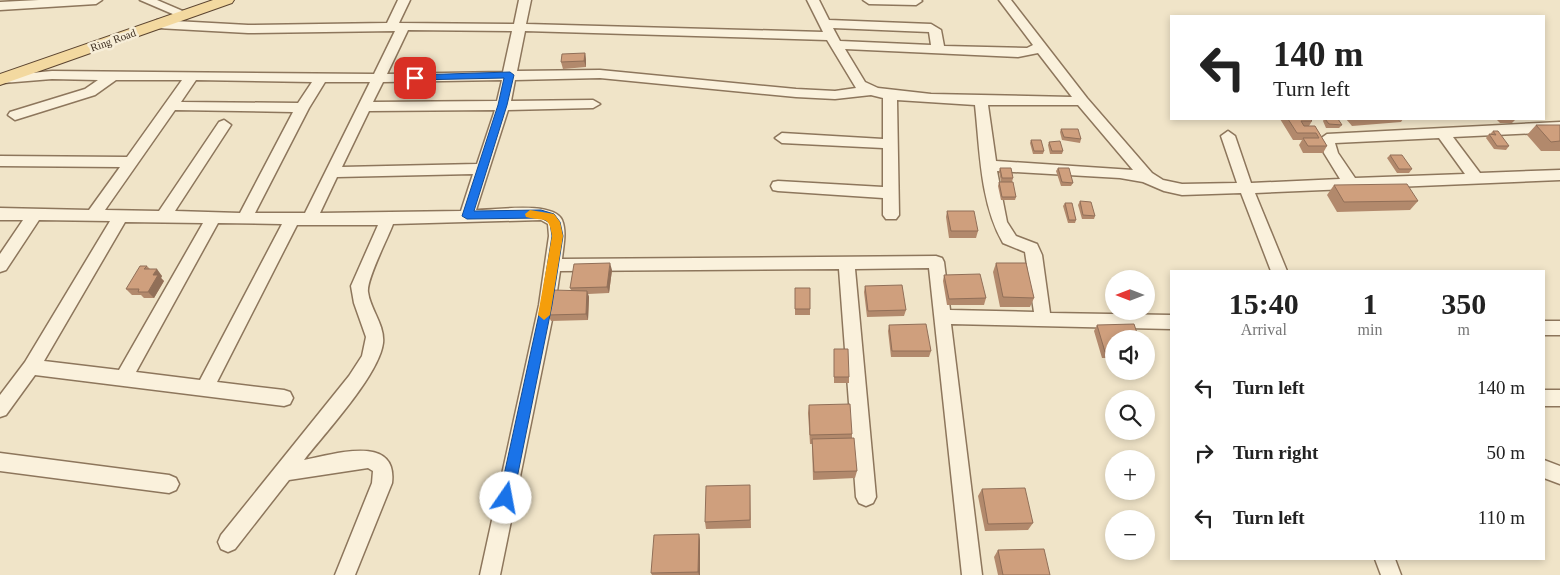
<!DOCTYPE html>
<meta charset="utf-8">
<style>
:root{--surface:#fff;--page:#f2f2f2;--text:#222;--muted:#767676}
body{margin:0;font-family:"Times New Roman",serif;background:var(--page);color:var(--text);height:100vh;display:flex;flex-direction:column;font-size:19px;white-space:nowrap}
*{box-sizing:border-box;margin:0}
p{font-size:16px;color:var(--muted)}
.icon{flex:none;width:28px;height:28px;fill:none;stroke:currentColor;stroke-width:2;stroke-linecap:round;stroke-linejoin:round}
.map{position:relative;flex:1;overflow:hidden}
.side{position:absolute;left:1170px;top:270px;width:375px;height:290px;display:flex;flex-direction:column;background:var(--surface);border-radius:0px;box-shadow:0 2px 8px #0003}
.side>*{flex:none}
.banner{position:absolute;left:1170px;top:15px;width:375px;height:105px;border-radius:0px;box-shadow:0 2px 8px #0003;background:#fff;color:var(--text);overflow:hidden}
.needle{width:32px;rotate:270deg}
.buttons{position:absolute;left:1105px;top:270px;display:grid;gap:10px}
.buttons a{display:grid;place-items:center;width:50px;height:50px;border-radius:50%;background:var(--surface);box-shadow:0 2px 8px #0003;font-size:25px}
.pin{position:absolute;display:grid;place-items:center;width:42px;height:42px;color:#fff;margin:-21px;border-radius:10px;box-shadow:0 2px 8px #0006}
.me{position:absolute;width:55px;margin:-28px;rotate:12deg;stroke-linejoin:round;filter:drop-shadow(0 0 4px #0008)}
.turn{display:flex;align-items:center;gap:18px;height:105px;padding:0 20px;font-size:22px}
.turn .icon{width:65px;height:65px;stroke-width:2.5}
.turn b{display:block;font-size:35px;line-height:42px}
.eta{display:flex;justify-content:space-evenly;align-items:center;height:85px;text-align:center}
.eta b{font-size:30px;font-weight:700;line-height:35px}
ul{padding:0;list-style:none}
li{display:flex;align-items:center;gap:15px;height:65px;padding:0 20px}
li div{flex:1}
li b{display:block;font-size:19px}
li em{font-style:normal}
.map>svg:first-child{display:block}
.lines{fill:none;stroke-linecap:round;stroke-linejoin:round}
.minor-casing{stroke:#8d765c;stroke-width:3}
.major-casing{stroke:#5b4430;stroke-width:2}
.minor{fill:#faf1dc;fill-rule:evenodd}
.major{fill:#f3d9a0;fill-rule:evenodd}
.wall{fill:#b2896c}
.shaded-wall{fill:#916f58}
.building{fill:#cf9f7d;stroke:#916f58}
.route{fill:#1a73e8;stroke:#114b97}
.slow{fill:#f59e0b}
.labels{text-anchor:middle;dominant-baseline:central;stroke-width:5;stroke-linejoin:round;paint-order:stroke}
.far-street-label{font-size:11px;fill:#3d2e20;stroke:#f7eed8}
</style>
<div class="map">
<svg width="1560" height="575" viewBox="0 0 1560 575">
<rect width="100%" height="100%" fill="#f0e4c8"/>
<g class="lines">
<defs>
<path id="minor" d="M39,0h63l-6,4 -96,6v-8z
M140,0h17l35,15 -6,4 -4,-1z
M398,0h12l-11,23 115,1 5,-24h12l-5,24 297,8 -16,-32h12l10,20 102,4 10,6 3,16 83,2 6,-3 -34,-45h12l76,98 65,75 11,7 19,4 55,-1 -16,-47 7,-5 7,5 16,47 89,-4 -16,-26 -4,-14 7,-5 233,-12v10l-107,5 27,36 80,-3v10l-305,13 32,78h-16l-30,-78 -59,2 -18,-4 -21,-9 -23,-4 -123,-7 10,51 9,14 21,8 5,11 8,58 121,2v14l-220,-5 31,251h-20l-33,-307 -74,1 21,228 -3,6 -7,3 -7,-3 -3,-6 -17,-228 -279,2 -5,34 -55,270h-20l59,-270 10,-69 -1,-12 -7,-4 -148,4c-5,14 -27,56 -25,68 2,17 17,33 15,51 -4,32 -58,90 -79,117 28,-5 94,-27 88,23l-37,92h-20l37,-92 1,-12 -5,-3 -79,12 -54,69 -7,3 -7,-3 -3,-7 3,-7 128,-159 13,-20 4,-19 -12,-34 -3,-17 27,-61h-81l-80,157 67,8 6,2 3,6 -3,6 -6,2 -249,-31 -29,40 -6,2v-22l25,-33 85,-141 -71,-1 -33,50 -6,2v-18l23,-34h-23v-12l89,2 31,-43 -120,-1v-10l127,1 55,-77h-66l-21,15 -80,25 -7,-5 2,-3 75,-23 13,-9 -46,-1 -49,4 -3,-1v-6l52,-5 322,3 21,-43 -147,2 -91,-5 -6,-4 6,-4 91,5 139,-2zM833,28l96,4 2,13 -91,-4zM408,30l104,1 -9,41 -116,2zM525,31l302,9 29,48 -21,3 -39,-2 -196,-19 -83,1zM845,49l173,8 20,-4 34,44 -141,-3 -53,-6 -13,-6zM600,78l196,19 39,2 36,-4 12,3v41l-101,-6 -7,5 7,5 101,5v39l-105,-6 -5,1 -2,4 2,4 5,1 105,7v17l3,4h10l3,-4 -2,-115 78,5c5,45 5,98 28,138l22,9 9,60 -84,-2 -6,-48 -2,-4 -6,-2 -374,3c1,-12 5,-27 0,-39 -9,-19 -66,-10 -86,-10l32,-100 85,-2 7,-4 -7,-4 -82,1 4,-21zM196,80l116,2 -14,21 -117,-1zM502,80l-5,21 -124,1 10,-20zM325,82h45l-65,131h-50l54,-105zM988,105h90l55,65 -137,-9zM175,110l118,2 -53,101 -65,-2 56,-86 -7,-5 -5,2 -60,89 -54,-1zM495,110l-18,54 -135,3 27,-56zM1439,138l26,36 -110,4 -17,-25 -3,-10zM473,174l-12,37 -141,2 17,-36zM125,222l78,1 -84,147 -75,-9zM218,223l64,1 -82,156 -64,-8z
M863,0h58l1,1 -6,4 -47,-1z
M1544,321h16v14h-16z
M1544,390h16v16h-16z
M0,453l169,22 7,3 3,6 -3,6 -7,3 -169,-22z
M1544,460l16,6v18l-16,-6z
M1375,559h20l6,16h-20z"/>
<path id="major" d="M213,0h21l-2,3 -232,82v-11z"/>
</defs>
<use href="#minor" class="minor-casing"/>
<use href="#major" class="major-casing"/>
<use href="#minor" class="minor"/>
<use href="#major" class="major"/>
</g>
<path class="wall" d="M585,53l1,7v7l-23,2 -2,-7z
M1280,119h30l2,2 -3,5h6l12,20 -4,7h-20l-4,-8 3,-5h-9z
M1324,119h14l4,6 -3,3h-13l-3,-7z
M1346,119h57l-2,3 -49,4z
M1496,119h20l-4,4h-12z
M1536,125h24v26h-19l-14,-16z
M1061,129l20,10 -1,4 -18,-3 -2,-8z
M1493,131l16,15 -3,4 -12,-1 -8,-11 3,-4h1z
M1031,140l13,11 -1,3h-10l-3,-11z
M1049,142l14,9 -1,3h-12l-2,-9z
M1390,155l22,14 -3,4h-12l-10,-15z
M1000,168l13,10 -1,4h-11l-2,-11z
M1058,168l15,15 -2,3h-10l-5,-15z
M999,182l17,15 -1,3h-14l-3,-14z
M1334,185l84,16 -8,9 -73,2 -10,-17z
M1080,201l15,15 -1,3h-12l-4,-14z
M1065,203l11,17 -1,3h-7l-5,-17z
M947,211l31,20 -2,7h-27l-3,-21z
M996,263l38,35 -4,9h-30l-7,-35z
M147,266l3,3 12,7 -1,2 3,3 -10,17h-10l-3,-3h-9l-6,-6z
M612,270l-3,23 -21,1 1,3 -1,23 -37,1 -3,-6 23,-25 -1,-2z
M944,275l42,23 -2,7h-37l-4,-24z
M865,286l41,24 -2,6 -37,1 -3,-25z
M795,288l15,21v6h-15z
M889,325l42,26 -2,6h-38l-3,-26z
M1097,325l17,14v19h-12l-8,-27z
M834,349l15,28v6h-15z
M809,405l43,29v4l5,33 -2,7 -42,2 -1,-36h-2l-2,-31z
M750,485l1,43 -45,1 -1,-7z
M982,489l51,34 -5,7 -43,1 -7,-35z
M699,534l1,7v34h-48l-1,-2z
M998,550l52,25h-52l-4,-18z"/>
<path class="shaded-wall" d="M585,53l1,7v7l-2,-6z
M610,263l2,7 -3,23 -2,-6z
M157,269l5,7 -1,2 3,3 -10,17 -6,-6 5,-17z
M587,291l2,6 -1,23 -2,-6z
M699,534l1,7v34h-1l-1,-3z"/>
<path class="building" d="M585,53l-1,8 -23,1 1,-8z
M1288,119h22l2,2h-11l3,5h11l12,20h-19l-5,-8h16l-3,-5h-19z
M1325,119h13l4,6 -13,-1z
M1536,125h24v16l-9,1z
M1061,129h17l3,10 -17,-2z
M1493,131h5l11,15h-12l-8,-12 7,1z
M1031,140h10l3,11h-10z
M1060,141l3,10h-11l-3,-9z
M1390,155h12l10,14h-13z
M1000,168h11l2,10h-11z
M1058,168h11l4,15 -11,-1z
M999,182h14l3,15h-14z
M1407,184l11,17 -74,1 -10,-17z
M1080,201l11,1 4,14 -12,-1z
M1065,203h7l4,17h-7z
M947,211h27l4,20h-27z
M610,263l-3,24 -37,1 4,-24z
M996,263h30l8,35 -31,-1z
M140,266h7l-3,3h13l-4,6h5l-10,17h-10l1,-3h-13z
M980,274l6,24 -37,1 -5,-24z
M902,285l4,25 -38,1 -3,-25z
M795,288h15v21h-15z
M553,290l34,1 -1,23 -38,1z
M926,324l5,27h-39l-3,-26z
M1134,324l5,15h-25v13h-9l-8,-27z
M834,349h14l1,28h-15z
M850,404l2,30 -42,1 -1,-30z
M854,438l3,33 -43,1 -2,-33z
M750,485v35l-45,2 1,-36z
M1025,488l8,35 -45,1 -6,-35z
M699,534l-1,38 -47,1 3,-38z
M1044,549l6,26h-47l-5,-25z"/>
<path class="route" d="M510,72l4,3 -7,30 -33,106 67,-1 13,4 6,8 3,14 -11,69 -39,193 -2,4 -5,2 -5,-2 -2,-4 42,-193 11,-69 -2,-13 -9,-5 -74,1 -5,-3 36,-111 6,-27 -89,2 -4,-2 4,-3z"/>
<path class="slow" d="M530,210l24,4 6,8 3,14 -13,79 -6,5 -6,-5 14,-79c-3,-22 -8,-14 -26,-19l-1,-3z"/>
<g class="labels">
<g class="far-street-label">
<text transform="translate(113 40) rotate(-20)">Ring Road</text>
</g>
</g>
</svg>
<div class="buttons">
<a><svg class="needle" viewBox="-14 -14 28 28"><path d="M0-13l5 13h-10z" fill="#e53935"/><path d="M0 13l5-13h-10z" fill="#767676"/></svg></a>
<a><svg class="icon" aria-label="sound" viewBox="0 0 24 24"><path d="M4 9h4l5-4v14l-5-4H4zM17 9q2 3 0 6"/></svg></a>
<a><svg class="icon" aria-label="search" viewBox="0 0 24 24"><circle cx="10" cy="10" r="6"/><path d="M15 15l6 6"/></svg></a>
<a>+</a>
<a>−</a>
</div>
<div class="pin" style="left:415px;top:78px;background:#d93025"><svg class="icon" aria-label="arrive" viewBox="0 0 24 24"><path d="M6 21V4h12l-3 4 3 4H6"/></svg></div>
<svg class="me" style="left:506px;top:498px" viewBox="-20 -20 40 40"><circle r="19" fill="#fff"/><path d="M0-13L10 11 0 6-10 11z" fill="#1a73e8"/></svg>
<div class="banner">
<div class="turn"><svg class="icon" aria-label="left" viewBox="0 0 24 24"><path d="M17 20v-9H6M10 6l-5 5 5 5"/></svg><div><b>140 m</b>Turn left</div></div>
</div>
<section class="side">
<div class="eta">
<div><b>15:40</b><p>Arrival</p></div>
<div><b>1</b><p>min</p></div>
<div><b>350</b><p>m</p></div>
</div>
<ul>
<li><svg class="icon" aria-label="left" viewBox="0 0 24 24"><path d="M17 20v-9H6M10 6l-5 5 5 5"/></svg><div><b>Turn left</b></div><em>140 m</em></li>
<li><svg class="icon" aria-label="right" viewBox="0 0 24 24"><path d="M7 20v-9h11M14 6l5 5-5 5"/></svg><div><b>Turn right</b></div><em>50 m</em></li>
<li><svg class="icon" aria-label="left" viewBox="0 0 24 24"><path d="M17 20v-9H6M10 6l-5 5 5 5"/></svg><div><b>Turn left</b></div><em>110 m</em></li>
</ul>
</section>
</div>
